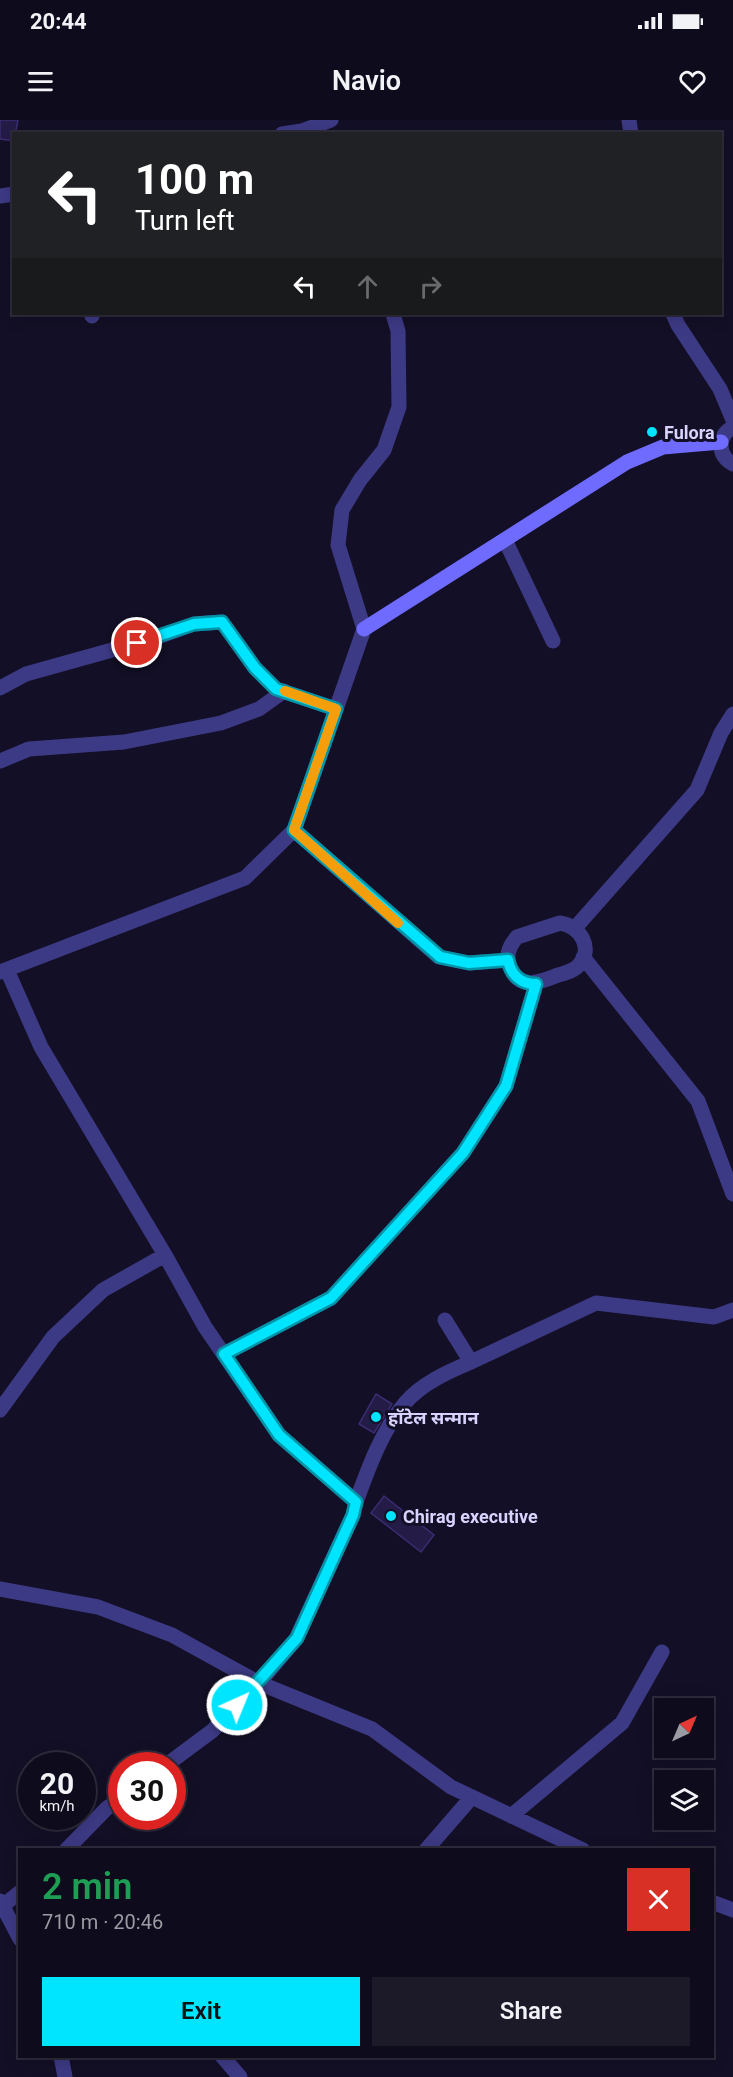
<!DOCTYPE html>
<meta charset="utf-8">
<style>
:root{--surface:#0e0b1c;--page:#1c1929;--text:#f1f3f6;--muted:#9b9ba3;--line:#2e2b3b;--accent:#00e5ff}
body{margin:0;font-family:Roboto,"Noto Sans Devanagari",sans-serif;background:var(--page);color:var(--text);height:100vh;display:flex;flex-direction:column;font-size:22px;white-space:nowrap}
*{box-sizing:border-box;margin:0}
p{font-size:20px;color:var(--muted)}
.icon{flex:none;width:33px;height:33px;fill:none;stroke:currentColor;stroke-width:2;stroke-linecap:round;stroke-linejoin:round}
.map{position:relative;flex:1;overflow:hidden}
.sheet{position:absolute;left:18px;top:1728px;width:696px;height:210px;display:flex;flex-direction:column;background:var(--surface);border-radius:0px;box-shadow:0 3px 15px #0003,0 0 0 2px var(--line)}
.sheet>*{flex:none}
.guide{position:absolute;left:12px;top:12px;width:710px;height:183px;border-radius:0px;box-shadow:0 3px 15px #0003,0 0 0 2px var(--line);background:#202124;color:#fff;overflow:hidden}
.needle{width:39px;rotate:44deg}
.tools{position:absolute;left:654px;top:1578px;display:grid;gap:12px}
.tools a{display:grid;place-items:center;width:60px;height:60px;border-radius:0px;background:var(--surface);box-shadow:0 3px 15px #0003,0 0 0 2px var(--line);font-size:30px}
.speed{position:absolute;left:18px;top:1632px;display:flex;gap:12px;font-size:30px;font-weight:700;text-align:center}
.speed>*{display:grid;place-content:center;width:78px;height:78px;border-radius:50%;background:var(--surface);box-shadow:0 3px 15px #0003,0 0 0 2px var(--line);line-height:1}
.speed small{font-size:15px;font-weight:400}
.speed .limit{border:9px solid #d22;background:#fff;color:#111}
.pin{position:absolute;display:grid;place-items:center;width:51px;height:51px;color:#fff;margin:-26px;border:3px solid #fff;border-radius:50%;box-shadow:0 2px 6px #0007}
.me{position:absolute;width:66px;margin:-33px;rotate:44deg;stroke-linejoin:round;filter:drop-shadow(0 0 4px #0008)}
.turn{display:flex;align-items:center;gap:21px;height:126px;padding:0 24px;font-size:27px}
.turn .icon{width:78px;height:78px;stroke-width:2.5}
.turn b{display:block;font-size:42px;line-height:51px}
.lanes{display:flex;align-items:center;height:57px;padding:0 24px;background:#0003;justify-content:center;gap:30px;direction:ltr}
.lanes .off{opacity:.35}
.round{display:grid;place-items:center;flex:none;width:63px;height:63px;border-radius:0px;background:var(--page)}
.overview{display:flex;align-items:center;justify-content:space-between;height:102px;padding:0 24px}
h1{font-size:36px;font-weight:600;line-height:45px;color:#1e9e55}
.button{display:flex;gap:12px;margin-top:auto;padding:12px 24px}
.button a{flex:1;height:69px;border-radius:0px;background:var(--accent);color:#111;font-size:24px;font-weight:600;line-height:69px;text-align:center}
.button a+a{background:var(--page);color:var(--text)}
.status{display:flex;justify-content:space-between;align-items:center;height:42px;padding:0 30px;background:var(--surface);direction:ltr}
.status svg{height:16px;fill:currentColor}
header{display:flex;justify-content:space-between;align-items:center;height:78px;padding:0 24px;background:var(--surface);font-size:27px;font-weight:600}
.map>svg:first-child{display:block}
.building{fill:#241b47;stroke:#3b2d73;stroke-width:1.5}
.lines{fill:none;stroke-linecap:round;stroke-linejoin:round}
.street{stroke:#3d3a85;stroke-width:15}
.secondary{stroke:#6f6bff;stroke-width:15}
.route-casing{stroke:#0095a6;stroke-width:15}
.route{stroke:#00e5ff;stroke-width:10}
.slow{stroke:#f59e0b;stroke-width:10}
.poi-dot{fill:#00e5ff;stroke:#130f26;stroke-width:2}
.labels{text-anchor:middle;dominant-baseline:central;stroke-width:6;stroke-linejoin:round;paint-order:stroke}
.poi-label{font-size:18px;font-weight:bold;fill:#d9d4ff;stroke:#130f26;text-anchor:start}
</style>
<div class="status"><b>20:44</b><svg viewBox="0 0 49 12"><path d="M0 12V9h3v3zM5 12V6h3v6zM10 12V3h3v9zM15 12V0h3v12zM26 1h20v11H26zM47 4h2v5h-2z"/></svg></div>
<header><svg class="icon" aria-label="menu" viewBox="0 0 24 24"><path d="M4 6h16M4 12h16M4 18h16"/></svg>Navio<svg class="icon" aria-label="heart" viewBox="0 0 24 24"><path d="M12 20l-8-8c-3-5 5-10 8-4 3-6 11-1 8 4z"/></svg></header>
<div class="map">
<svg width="733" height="1957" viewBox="0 0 733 1957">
<rect width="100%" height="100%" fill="#130f26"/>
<path class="building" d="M0,0h18l-4,21 -14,-2z
M376,1274l16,10 -18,29 -15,-9z
M384,1376l50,39 -13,17 -50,-39z"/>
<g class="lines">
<path class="street" d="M629,0l2,14
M282,14l20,-3 29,-11
M0,76l14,-2
M92,194v2
M673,194l5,11 42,64 13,31
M733,307c-16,9 -16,28 0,37
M505,420l48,101
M0,568l26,-14 129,-36 39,-14 28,-2 33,46 21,21 60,20
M0,641l29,-12 95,-7 97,-19 38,-14 25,-18
M294,710l145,127 30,6 39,-3
M560,803c20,3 34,25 19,42 -5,6 -14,8 -21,10 -17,7 -39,16 -48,-8 -5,-11 -1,-21 7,-30z
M575,808l122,-138 24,-57 12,-19
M583,837l115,144 35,93
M0,852l245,-94 49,-48 70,-201 -26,-84 4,-35 18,-30 24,-30 15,-43 -1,-76 -5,-17
M445,1200l26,42 125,-59 118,14 19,-7
M224,1234l107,-56 132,-145 43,-67 30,-102
M0,1290l53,-73 50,-47 62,-35
M356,1382c12,-33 26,-72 49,-99 17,-20 43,-31 66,-41
M0,1469l98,18 74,28 87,48 37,-44 57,-124 3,-13 -77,-67 -74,-108 -40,-72 -124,-208 -34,-77
M165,1646l47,-35 47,-48 113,46 79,58 132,63
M511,1696l111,-93 40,-71
M66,1730l41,-42 15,-10
M426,1730l45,-52
M0,1781l20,38
M712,1782l21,8
M0,1788l20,-16
M61,1936l4,21
M222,1936l18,21"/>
<path class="secondary" d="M364,509l263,-167 36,-15 58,-5"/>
</g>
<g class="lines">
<defs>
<path id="route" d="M137,523l57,-19 28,-2 33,46 21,21 60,20 -42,121 146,127 29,6 39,-3c3,15 13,24 28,24l-30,102 -43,67 -132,145 -107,56 55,81 77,67 -3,13 -56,123 -60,67"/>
</defs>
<use href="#route" class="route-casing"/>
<use href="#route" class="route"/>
<path class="slow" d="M285,571l51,18 -42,121 104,93"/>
</g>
<g class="poi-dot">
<circle cx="652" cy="312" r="6"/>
<circle cx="376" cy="1297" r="6"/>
<circle cx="391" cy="1396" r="6"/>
</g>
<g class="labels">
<g class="poi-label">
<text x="664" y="312">Fulora</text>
<text x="388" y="1297">हॉटेल सन्मान</text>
<text x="403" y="1396">Chirag executive</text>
</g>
</g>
</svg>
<div class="tools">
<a><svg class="needle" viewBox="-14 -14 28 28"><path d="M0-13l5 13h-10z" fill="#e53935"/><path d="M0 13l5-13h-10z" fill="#9b9ba3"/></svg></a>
<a><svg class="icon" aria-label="layers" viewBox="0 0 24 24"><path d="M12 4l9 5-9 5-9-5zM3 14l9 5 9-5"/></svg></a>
</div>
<div class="speed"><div>20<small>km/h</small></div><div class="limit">30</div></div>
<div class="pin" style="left:137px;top:523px;background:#d93025"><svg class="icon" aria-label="arrive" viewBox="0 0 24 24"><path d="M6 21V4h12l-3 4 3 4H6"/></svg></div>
<svg class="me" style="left:237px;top:1585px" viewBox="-20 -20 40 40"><circle r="17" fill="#00e5ff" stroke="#fff" stroke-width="3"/><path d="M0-11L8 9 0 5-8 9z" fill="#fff"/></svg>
<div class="guide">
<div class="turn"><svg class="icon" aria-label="left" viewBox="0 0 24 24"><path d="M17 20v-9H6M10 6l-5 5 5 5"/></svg><div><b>100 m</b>Turn left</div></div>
<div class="lanes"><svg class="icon" aria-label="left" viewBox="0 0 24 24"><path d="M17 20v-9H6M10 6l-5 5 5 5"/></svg><svg class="icon off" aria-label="ahead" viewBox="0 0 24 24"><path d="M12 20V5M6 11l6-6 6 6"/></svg><svg class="icon off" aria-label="right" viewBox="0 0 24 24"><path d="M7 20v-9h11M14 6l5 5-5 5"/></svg></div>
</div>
<section class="sheet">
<div class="overview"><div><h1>2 min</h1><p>710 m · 20:46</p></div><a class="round" style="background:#d93025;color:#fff"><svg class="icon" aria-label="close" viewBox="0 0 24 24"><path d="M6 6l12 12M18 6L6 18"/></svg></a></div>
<div class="button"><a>Exit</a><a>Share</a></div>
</section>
</div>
